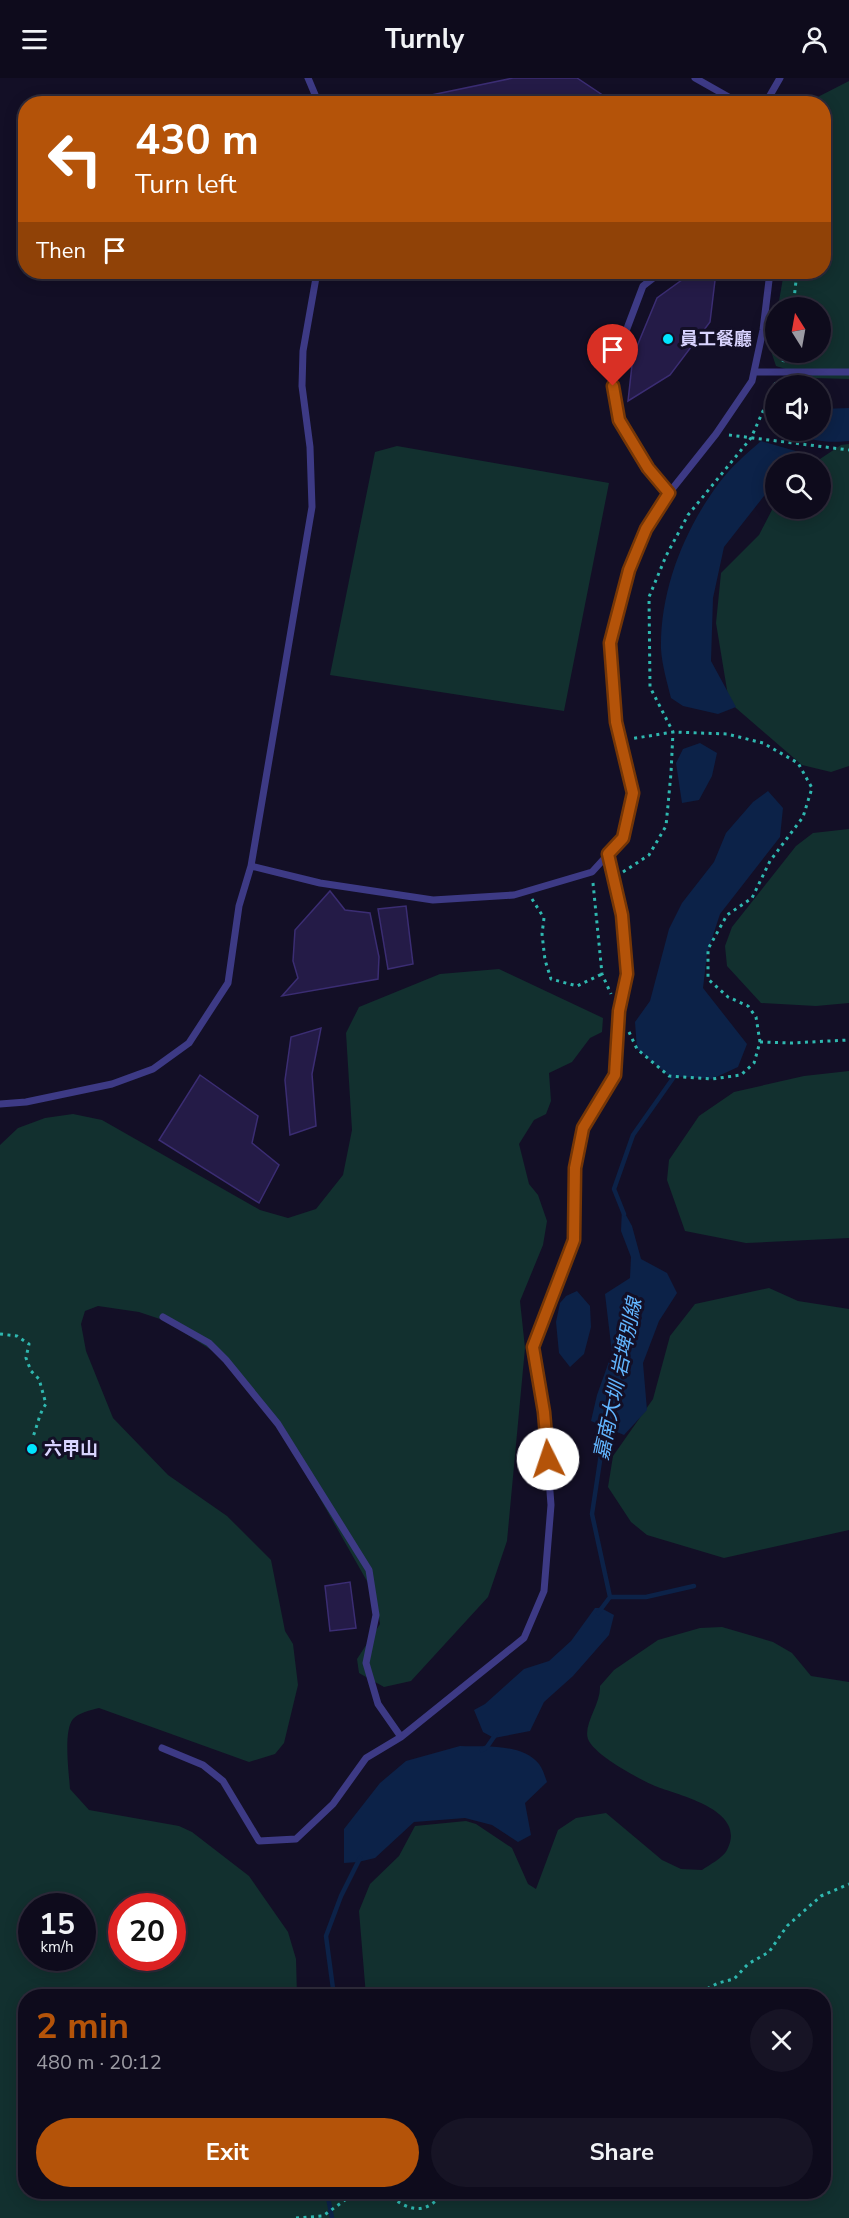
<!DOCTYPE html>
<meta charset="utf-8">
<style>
:root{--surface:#0e0b1c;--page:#171425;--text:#f1f3f6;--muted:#9b9ba3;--line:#2e2b3b;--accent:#b45309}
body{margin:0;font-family:"Nunito Sans","Noto Sans TC",sans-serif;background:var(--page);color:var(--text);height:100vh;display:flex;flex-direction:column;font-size:22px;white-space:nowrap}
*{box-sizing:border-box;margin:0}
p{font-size:20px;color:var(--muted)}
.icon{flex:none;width:33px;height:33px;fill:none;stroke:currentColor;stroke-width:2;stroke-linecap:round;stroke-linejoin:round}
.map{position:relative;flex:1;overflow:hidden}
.side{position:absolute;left:18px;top:1911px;width:813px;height:210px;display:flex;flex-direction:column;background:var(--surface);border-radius:24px;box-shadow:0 3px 15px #0003,0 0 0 2px var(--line)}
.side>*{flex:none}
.hud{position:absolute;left:18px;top:18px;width:813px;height:183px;border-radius:24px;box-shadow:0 3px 15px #0003,0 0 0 2px var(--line);background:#b45309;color:#fff;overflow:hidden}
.needle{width:39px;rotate:349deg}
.controls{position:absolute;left:765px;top:219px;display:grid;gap:12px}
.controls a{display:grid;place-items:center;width:66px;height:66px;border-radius:50%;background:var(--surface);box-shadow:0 3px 15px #0003,0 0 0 2px var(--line);font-size:30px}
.speed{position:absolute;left:18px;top:1815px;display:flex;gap:12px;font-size:30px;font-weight:700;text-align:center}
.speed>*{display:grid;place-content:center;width:78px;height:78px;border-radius:50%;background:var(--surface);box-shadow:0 3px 15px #0003,0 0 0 2px var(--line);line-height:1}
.speed small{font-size:15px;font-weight:400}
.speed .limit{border:9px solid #d22;background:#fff;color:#111}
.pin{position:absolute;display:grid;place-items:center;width:51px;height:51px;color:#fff;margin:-62px -26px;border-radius:50% 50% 50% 0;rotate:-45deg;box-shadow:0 0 6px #0007}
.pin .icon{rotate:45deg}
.me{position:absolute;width:66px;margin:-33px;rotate:356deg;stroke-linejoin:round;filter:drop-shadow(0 0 4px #0008)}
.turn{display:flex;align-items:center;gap:21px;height:126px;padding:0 18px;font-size:27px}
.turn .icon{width:78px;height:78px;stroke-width:2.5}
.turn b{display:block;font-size:42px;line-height:51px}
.then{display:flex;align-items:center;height:57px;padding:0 18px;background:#0003;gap:12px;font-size:22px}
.round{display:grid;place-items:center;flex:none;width:63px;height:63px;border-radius:32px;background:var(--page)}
.head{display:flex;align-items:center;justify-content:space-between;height:102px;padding:0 18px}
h1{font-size:36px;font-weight:700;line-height:45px;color:var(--accent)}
.primary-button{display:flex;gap:12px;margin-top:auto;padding:12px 18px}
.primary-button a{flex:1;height:69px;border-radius:36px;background:var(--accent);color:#fff;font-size:24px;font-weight:700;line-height:69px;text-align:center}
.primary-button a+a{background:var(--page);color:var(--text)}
header{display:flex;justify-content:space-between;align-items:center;height:78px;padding:0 18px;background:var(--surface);font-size:27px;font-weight:700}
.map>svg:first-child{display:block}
.green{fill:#12302f;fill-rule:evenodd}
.water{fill:#0c2248}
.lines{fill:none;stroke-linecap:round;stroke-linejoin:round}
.stream{stroke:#0c2248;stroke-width:4.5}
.building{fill:#241b47;stroke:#3b2d73;stroke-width:1.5}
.path{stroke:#2fb8b0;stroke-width:3;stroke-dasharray:3 4.5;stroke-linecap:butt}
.lane{stroke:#3d3a85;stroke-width:7}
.route-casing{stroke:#753606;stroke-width:15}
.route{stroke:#b45309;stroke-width:10}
.poi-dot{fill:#00e5ff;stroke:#130f26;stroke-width:2}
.labels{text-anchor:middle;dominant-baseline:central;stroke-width:6;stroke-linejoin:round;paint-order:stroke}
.poi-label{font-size:18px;font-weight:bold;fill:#d9d4ff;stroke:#130f26;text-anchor:start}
.water-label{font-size:20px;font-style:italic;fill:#62b6ff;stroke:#130f26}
</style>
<header><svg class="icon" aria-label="menu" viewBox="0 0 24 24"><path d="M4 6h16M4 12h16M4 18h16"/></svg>Turnly<svg class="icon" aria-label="person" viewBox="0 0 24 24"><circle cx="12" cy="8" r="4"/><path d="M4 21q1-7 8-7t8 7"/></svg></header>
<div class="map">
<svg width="849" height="2140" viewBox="0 0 849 2140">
<rect width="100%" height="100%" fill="#130f26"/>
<path class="green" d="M849,3v298l-35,-1 -38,-12 -6,-18 5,-29 1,33h44v-44l-42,-1 6,-35h40v-168l-18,-1z
M849,366v322l-18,6 -29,-7 -73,-63 -13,-79 5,-50 38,-38 16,-31 1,4h44v-44l-6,-1 27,-18z
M397,368l212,37 -45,228 -234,-36 45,-223z
M849,751v174l-33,3 -55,-3 -34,-37 -2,-20 7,-19 64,-81 17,-13z
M499,891l104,49 -1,14 -12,6 -18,24 -23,11 2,28 -5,13 -12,6 -15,24 10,40 9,11 9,26 -4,24 -23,56 5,47 -18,193 -19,56 -77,84 -27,6 -25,-14 -2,-14 23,-35 -4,-27 -96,-169 -64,-75 -50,-32 -27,-9 -41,-6 -13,5 -4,13 5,27 27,67 55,57 59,41 44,44 14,71 8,13 5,41 -14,58 -9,11 -26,8 -150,-54c-8,2 -21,5 -26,11 -10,12 -4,54 -3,70l19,21 90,16 13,6 57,44 39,56 8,27 1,37h-271v196h798v-196h-458l-7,-85 11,-27 29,-28 16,-30 51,-5 10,3 36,24 16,36 8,5 22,-59 18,-12 30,-5 56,47 19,9 21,1c7,-5 21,-12 25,-20 21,-40 -47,-54 -72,-64 -16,-7 -61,-31 -67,-47 -5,-15 13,-35 12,-53l14,-16 44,-30 42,-12 22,-1 51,15 19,11 19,23 38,6v536h-849v-1073l18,-17 27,-10 28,-4 29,6 158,90 28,8 28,-9 27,-34 9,-45 -6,-97 13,-26 81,-33zM32,1828h50v52h-50zM122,1828h50v52h-50z
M849,993v167l-103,5 -61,-12 -18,-51 2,-20 30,-44 35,-24 70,-16z
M769,1210l29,13 51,8v221l-125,28 -77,-23 -16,-13 -23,-35 5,-31 40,-57 17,-63 25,-32z"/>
<path class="water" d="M849,330v33c-16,2 -43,1 -54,-10l25,-1 1,-21z
M761,363l38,11 -9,11 -14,1 -1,18 -51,65 -11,51 -2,63 25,46 -18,7 -35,-8 -12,-8c-4,-16 -9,-33 -10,-49 -1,-59 23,-119 58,-166 12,-16 27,-29 42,-42z
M700,665l17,10 -5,23 -13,24 -17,3 -6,-40 7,-14z
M768,713l15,17 -3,29 -60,77 -13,40 -4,34 44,56 -9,23 -26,12 -43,-3 -32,-27 -2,-27 15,-21 19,-72 13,-26 32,-41 12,-29 27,-31z
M622,1130l10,18 9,33 26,14 10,20 -18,28 -16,42 4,47 -23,25 -33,-14 6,-26 15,-42 -7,-59 25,-16 1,-21 -10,-26z
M577,1213l13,15 1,21 -7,27 -14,13 -11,-14 -3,-31 4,-19 6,-7z
M595,1530h6l13,7 -5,20 -36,41 -29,26 -14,29 -36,7 -11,-6 -9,-22 11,-6 39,-35 25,-8 22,-20z
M460,1668c24,1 62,-3 79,18 4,5 6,13 8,18l-22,21 6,32 -13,7 -26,-17 -27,-7 -51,4 -39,36 -17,4 -14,1v-34l36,-46 26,-22z"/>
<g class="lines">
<path class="stream" d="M624,1136l-10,-25 19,-54 43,-61
M610,1519h36l48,-11
M598,1535l12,-16 -18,-83 14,-93
M482,1672l5,-3 9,-13
M334,1918l-8,-60 15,-40 19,-38
M327,2114l5,26"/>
</g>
<path class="building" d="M513,0h64l39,26h-228z
M693,194h23l-6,50 -40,53 -42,26 5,-45 24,-58z
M330,813l15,19 25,3 9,44 -1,22 -96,17 16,-18 -5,-17 2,-31z
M406,828l7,58 -25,5 -10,-60z
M321,950l-9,46 4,52 -26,9 -5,-55 6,-43z
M200,997l58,41 -6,27 27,22 -20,38 -100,-63z
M350,1504l6,46 -26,3 -5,-45z"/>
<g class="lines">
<path class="path" d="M793,230l4,-36
M783,284l3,-10
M729,357l120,15
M623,794l26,-17 17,-29 5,-53 2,-41 -23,-45 -1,-90 17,-41 22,-41 63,-77 25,-56
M593,805l9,91 9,20
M532,821l12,19 -2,16 3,26 6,19 26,7 25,-12
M629,954l8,17 32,27 43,3 29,-4 13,-12 6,-21 -4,-25 -8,-11 -20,-9 -20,-18v-30l19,-34 25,-17 18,-37 33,-44 9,-29 -14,-25 -35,-20 -36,-9 -54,-2 -43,7
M760,964l31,1 58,-3
M0,1256l17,2 12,8 -3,14 5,13 8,8 7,25c-7,9 -9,24 -14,35
M694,1918l24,-13 16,-4 14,-15 21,-12 18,-26 34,-30 28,-12
M386,2114c9,9 26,21 40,15 7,-2 14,-11 20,-15
M296,2140l27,-2 33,-24"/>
<path class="lane" d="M308,0l11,26
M695,0l46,26
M765,26l15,-26
M661,194l-18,14 -26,69 -4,31 6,34 29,48 21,25
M754,294h95
M251,788l69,17 113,17 81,-5 78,-23 31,-34 10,-45 -17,-71 -6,-79 19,-73 17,-41 23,-36 47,-59 36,-53 11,-51 7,-58
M0,1026l26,-2 86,-18 41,-15 36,-26 39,-60 11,-77 12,-40 61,-359 -2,-60 -8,-61 1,-35 14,-79
M163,1239l46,26 17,17 52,64 91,146 7,45 -10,48 12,41 23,33 123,-99 20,-47 7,-86 -7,-93 -11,-65 41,-107 1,-72 8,-40 32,-53 4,-64 8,-37 -5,-59 -14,-61
M162,1670l41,17 20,16 36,60 37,-2 37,-35 33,-46 35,-21"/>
</g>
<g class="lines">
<defs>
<path id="route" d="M548,1381l-4,-47 -11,-65 41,-107 1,-72 8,-40 32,-53 4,-64 8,-37 -5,-59 -14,-61 15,-16 10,-45 -17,-71 -6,-79 19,-73 17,-41 23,-36 -21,-25 -29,-48 -6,-34"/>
</defs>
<use href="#route" class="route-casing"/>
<use href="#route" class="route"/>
</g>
<g class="poi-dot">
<circle cx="668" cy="261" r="6"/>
<circle cx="32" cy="1371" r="6"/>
</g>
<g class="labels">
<g class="poi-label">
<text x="680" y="261">員工餐廳</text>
<text x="44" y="1371">六甲山</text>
</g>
<g class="water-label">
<text transform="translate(618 1301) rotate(-78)">嘉南大圳 岩埤別線</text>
</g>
</g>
</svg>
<div class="controls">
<a><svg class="needle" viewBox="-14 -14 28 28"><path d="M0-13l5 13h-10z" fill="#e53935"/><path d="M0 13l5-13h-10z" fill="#9b9ba3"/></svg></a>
<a><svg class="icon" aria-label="sound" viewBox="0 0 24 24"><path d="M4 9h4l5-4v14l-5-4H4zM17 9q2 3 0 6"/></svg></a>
<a><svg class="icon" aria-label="search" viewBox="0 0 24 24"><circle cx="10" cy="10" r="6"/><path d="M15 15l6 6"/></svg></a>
</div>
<div class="speed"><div>15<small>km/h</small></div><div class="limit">20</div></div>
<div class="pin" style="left:613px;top:308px;background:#d93025"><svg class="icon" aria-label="arrive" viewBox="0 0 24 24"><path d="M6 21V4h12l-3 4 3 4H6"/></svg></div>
<svg class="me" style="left:548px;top:1381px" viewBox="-20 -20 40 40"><circle r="19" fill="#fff"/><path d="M0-13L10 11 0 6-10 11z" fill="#b45309"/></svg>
<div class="hud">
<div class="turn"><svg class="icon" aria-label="left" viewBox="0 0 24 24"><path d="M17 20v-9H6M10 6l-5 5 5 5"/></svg><div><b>430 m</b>Turn left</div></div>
<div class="then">Then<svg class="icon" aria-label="arrive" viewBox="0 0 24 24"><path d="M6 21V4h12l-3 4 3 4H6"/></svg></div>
</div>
<section class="side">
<div class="head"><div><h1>2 min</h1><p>480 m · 20:12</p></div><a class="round"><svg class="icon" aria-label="close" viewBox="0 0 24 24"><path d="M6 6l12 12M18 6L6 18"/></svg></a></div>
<div class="primary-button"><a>Exit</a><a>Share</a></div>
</section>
</div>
